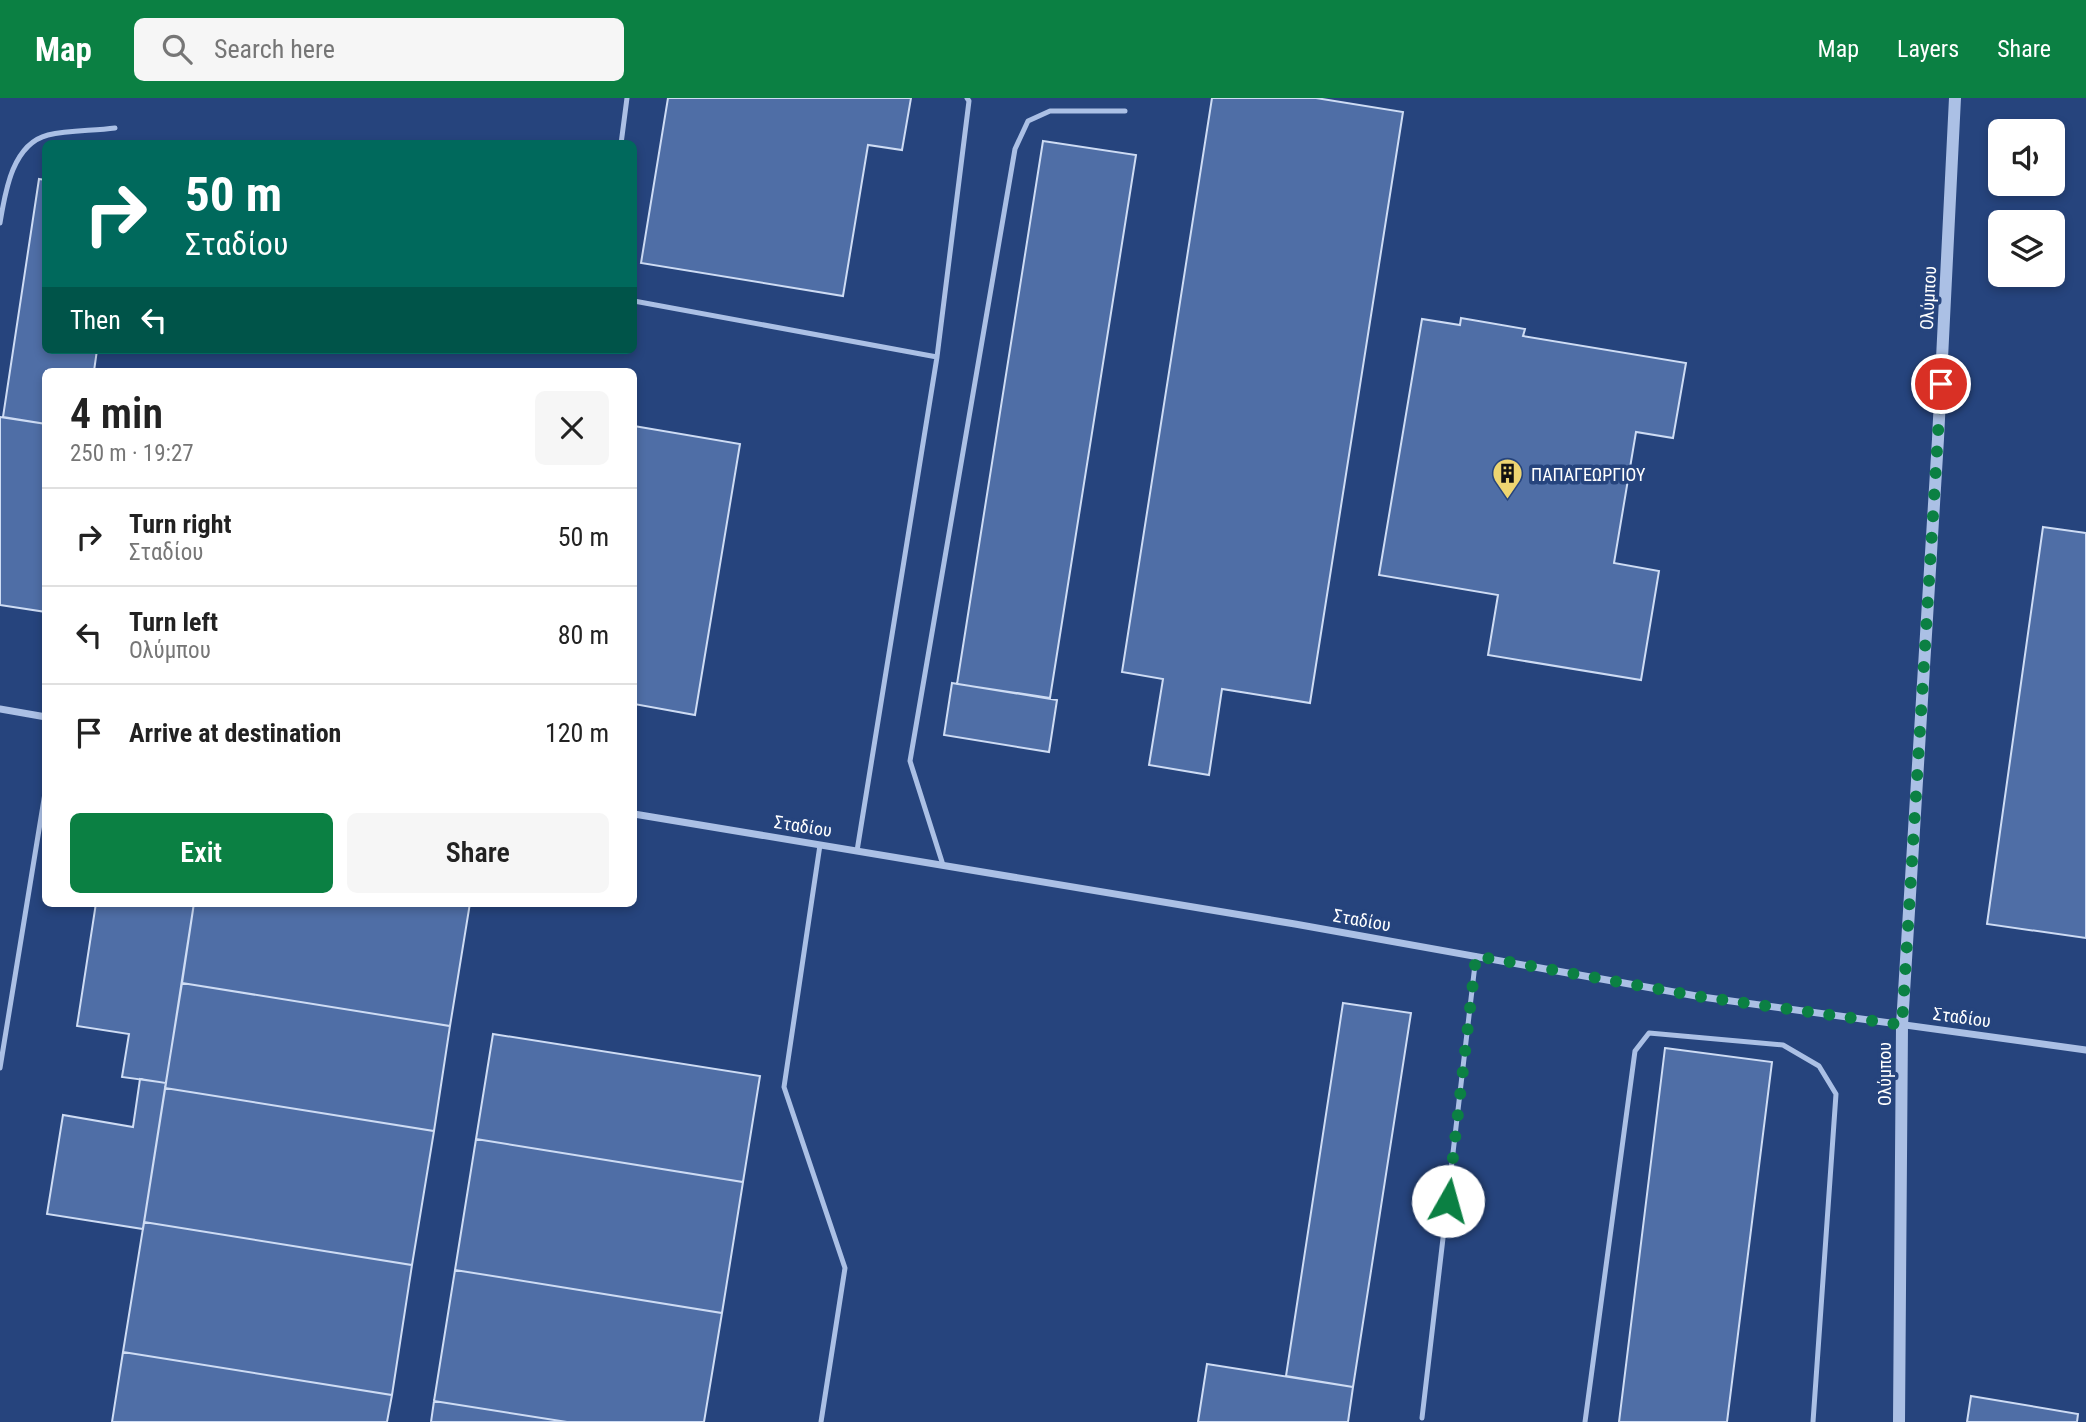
<!DOCTYPE html>
<meta charset="utf-8">
<style>
:root{--surface:#fff;--page:#f6f6f6;--text:#222;--muted:#767676;--line:#e0e0e0;--accent:#0b8043}
body{margin:0;font-family:"Roboto Condensed",sans-serif;background:var(--page);color:var(--text);height:100vh;display:flex;flex-direction:column;font-size:26px;white-space:nowrap}
*{box-sizing:border-box;margin:0}
p{font-size:23px;color:var(--muted)}
.icon{flex:none;width:38px;height:38px;fill:none;stroke:currentColor;stroke-width:2;stroke-linecap:round;stroke-linejoin:round}
.map{position:relative;flex:1;overflow:hidden}
.side{position:absolute;left:42px;top:270px;width:595px;height:539px;display:flex;flex-direction:column;background:var(--surface);border-radius:10px;box-shadow:0 4px 10px #0003}
.side>*{flex:none}
.top-card{position:absolute;left:42px;top:42px;width:595px;height:214px;border-radius:10px;box-shadow:0 4px 10px #0003;background:#00695c;color:#fff;overflow:hidden}
.controls{position:absolute;left:1988px;top:21px;display:grid;gap:14px}
.controls a{display:grid;place-items:center;width:77px;height:77px;border-radius:10px;background:var(--surface);box-shadow:0 4px 10px #0003;font-size:35px}
.pin{position:absolute;display:grid;place-items:center;width:60px;height:60px;color:#fff;margin:-30px;border:4px solid #fff;border-radius:50%;box-shadow:0 2px 7px #0007}
.me{position:absolute;width:77px;margin:-38px;rotate:7deg;stroke-linejoin:round;filter:drop-shadow(0 0 5px #0008)}
.turn{display:flex;align-items:center;gap:24px;height:147px;padding:0 28px;font-size:32px}
.turn .icon{width:91px;height:91px;stroke-width:2.5}
.turn b{display:block;font-size:49px;line-height:60px}
.then{display:flex;align-items:center;height:66px;padding:0 28px;background:#0003;gap:14px;font-size:26px}
.round{display:grid;place-items:center;flex:none;width:74px;height:74px;border-radius:10px;background:var(--page)}
.summary{display:flex;align-items:center;justify-content:space-between;height:119px;padding:0 28px}
h1{font-size:42px;font-weight:600;line-height:52px}
.action{display:flex;gap:14px;margin-top:auto;padding:14px 28px}
.action a{flex:1;height:80px;border-radius:10px;background:var(--accent);color:#fff;font-size:28px;font-weight:600;line-height:80px;text-align:center}
.action a+a{background:var(--page);color:var(--text)}
ul{padding:0;list-style:none}
li{display:flex;align-items:center;gap:21px;height:98px;padding:0 28px;border-top:2px solid var(--line)}
li div{flex:1}
li b{display:block;font-size:26px}
li em{font-style:normal}
header{display:flex;align-items:center;gap:42px;box-sizing:border-box;height:98px;padding:0 35px;background:var(--accent);color:#fff}
header strong{font-size:33px}
nav{display:flex;gap:38px;margin-inline-start:auto;font-size:24px}
.search{width:490px;height:63px;background:var(--page);display:flex;align-items:center;gap:18px;box-sizing:border-box;padding:0 24px;border-radius:10px;color:var(--muted);font-size:26px}
.map>svg:first-child{display:block}
.building{fill:#4f6ea6;stroke:#cedcf4;stroke-width:2}
.lines{fill:none;stroke-linecap:round;stroke-linejoin:round}
.service{stroke:#abc0e5;stroke-width:5}
.minor{stroke:#abc0e5;stroke-width:7}
.tertiary{stroke:#abc0e5;stroke-width:12}
.route{stroke:#0b8043;stroke-width:12;stroke-dasharray:0 21.6}
.labels{text-anchor:middle;dominant-baseline:central;stroke-width:7;stroke-linejoin:round;paint-order:stroke}
.street-label{font-size:18px;fill:#fff;stroke:#26447d}
.poi-label{font-size:18px;fill:#fff;stroke:#26447d;text-anchor:start}
</style>
<header>
<strong>Map</strong>
<div class="search"><svg class="icon" aria-label="search" viewBox="0 0 24 24"><circle cx="10" cy="10" r="6"/><path d="M15 15l6 6"/></svg>Search here</div>
<nav><a>Map</a><a>Layers</a><a>Share</a></nav>
</header>
<div class="map">
<svg width="2086" height="1324" viewBox="0 0 2086 1324">
<rect width="100%" height="100%" fill="#26447d"/>
<path class="building" d="M668,0h243l-9,52 -34,-5 -25,151 -202,-33z
M1212,0h104l87,14 -93,591 -88,-14 -13,86 -60,-10 14,-86 -41,-7z
M1043,43l93,14 -86,543 -93,-14z
M39,81l7,1v170h51l-3,21h-48v53l-43,-7z
M1461,220l64,11 -2,7 163,27 -13,75 -37,-6 -22,131 45,8 -18,109 -153,-25 10,-60 -119,-20 43,-256 38,6z
M0,319l46,7v188l-46,-7z
M634,328l106,18 -45,271 -61,-11z
M2043,429l43,6v405l-99,-14z
M952,585l105,17 -8,52 -105,-17z
M96,805h98l-28,180 -44,-6 7,-43 -52,-8z
M194,805h276l-20,123 -268,-43z
M182,885l268,43 -16,105 -269,-43z
M1343,905l68,10 -58,374 -67,-11z
M493,936l267,42 -17,106 -267,-43z
M1665,950l107,14 -45,360h-108z
M140,981l26,4 -23,146 -96,-15 16,-99 70,12z
M165,990l269,43 -22,134 -268,-43z
M476,1041l267,43 -21,131 -267,-43z
M144,1124l268,43 -20,130 -269,-43z
M455,1172l267,43 -18,109h-137l-133,-21z
M123,1254l269,43 -5,27h-275z
M1207,1266l146,23 -5,35h-150z
M1971,1298l107,18 -1,8h-110z
M434,1303l133,21h-136z"/>
<g class="lines">
<path class="service" d="M621,46l6,-46
M0,125c5,-30 12,-79 48,-88 21,-5 45,-4 67,-7
M634,203l303,56
M820,747l-36,242 61,181 -24,154
M857,753l80,-494 32,-256 -2,-3
M943,767l-33,-104 105,-612 13,-28 22,-10h75
M0,970l46,-281
M1422,1320l54,-462
M1585,1324l50,-371 14,-18 134,12 36,21 17,28 -23,328"/>
<path class="minor" d="M0,611l46,8
M634,716l661,110 407,73 384,53"/>
<path class="tertiary" d="M1899,1324l3,-397 36,-586 17,-341"/>
</g>
<g class="lines">
<path class="route" d="M1448,1103l28,-245 226,41 200,28 39,-641"/>
</g>
<defs>
<symbol id="building-pin" viewBox="-11 -11 22 30"><path d="M0 17L-7.5 6A9.5 9.5 0 1 1 7.5 6Z" fill="#eed571" stroke="#26447d"/><path d="M-4-6H4V6H1V3H-1V6H-4ZM-2.5-4.3h1.7v1.8h-1.7ZM.8-4.3h1.7v1.8H.8ZM-2.5-1h1.7V.8h-1.7ZM.8-1h1.7V.8H.8Z" fill="#111"/></symbol>
</defs>
<g fill-rule="evenodd">
<use href="#building-pin" x="1490" y="358" width="35" height="47"/>
</g>
<g class="labels">
<g class="street-label">
<text transform="translate(1928 200) rotate(-87)">Ολύμπου</text>
<text transform="translate(803 728) rotate(9)">Σταδίου</text>
<text transform="translate(1362 822) rotate(10)">Σταδίου</text>
<text transform="translate(1962 919) rotate(8)">Σταδίου</text>
<text transform="translate(1884 976) rotate(-90)">Ολύμπου</text>
</g>
<g class="poi-label">
<text x="1531" y="376">ΠΑΠΑΓΕΩΡΓΙΟΥ</text>
</g>
</g>
</svg>
<div class="controls">
<a><svg class="icon" aria-label="sound" viewBox="0 0 24 24"><path d="M4 9h4l5-4v14l-5-4H4zM17 9q2 3 0 6"/></svg></a>
<a><svg class="icon" aria-label="layers" viewBox="0 0 24 24"><path d="M12 4l9 5-9 5-9-5zM3 14l9 5 9-5"/></svg></a>
</div>
<div class="pin" style="left:1941px;top:286px;background:#d93025"><svg class="icon" aria-label="arrive" viewBox="0 0 24 24"><path d="M6 21V4h12l-3 4 3 4H6"/></svg></div>
<svg class="me" style="left:1448px;top:1103px" viewBox="-20 -20 40 40"><circle r="19" fill="#fff"/><path d="M0-13L10 11 0 6-10 11z" fill="#0b8043"/></svg>
<div class="top-card">
<div class="turn"><svg class="icon" aria-label="right" viewBox="0 0 24 24"><path d="M7 20v-9h11M14 6l5 5-5 5"/></svg><div><b>50 m</b>Σταδίου</div></div>
<div class="then">Then<svg class="icon" aria-label="left" viewBox="0 0 24 24"><path d="M17 20v-9H6M10 6l-5 5 5 5"/></svg></div>
</div>
<section class="side">
<div class="summary"><div><h1>4 min</h1><p>250 m · 19:27</p></div><a class="round"><svg class="icon" aria-label="close" viewBox="0 0 24 24"><path d="M6 6l12 12M18 6L6 18"/></svg></a></div>
<ul>
<li><svg class="icon" aria-label="right" viewBox="0 0 24 24"><path d="M7 20v-9h11M14 6l5 5-5 5"/></svg><div><b>Turn right</b><p>Σταδίου</p></div><em>50 m</em></li>
<li><svg class="icon" aria-label="left" viewBox="0 0 24 24"><path d="M17 20v-9H6M10 6l-5 5 5 5"/></svg><div><b>Turn left</b><p>Ολύμπου</p></div><em>80 m</em></li>
<li><svg class="icon" aria-label="arrive" viewBox="0 0 24 24"><path d="M6 21V4h12l-3 4 3 4H6"/></svg><div><b>Arrive at destination</b></div><em>120 m</em></li>
</ul>
<div class="action"><a>Exit</a><a>Share</a></div>
</section>
</div>
